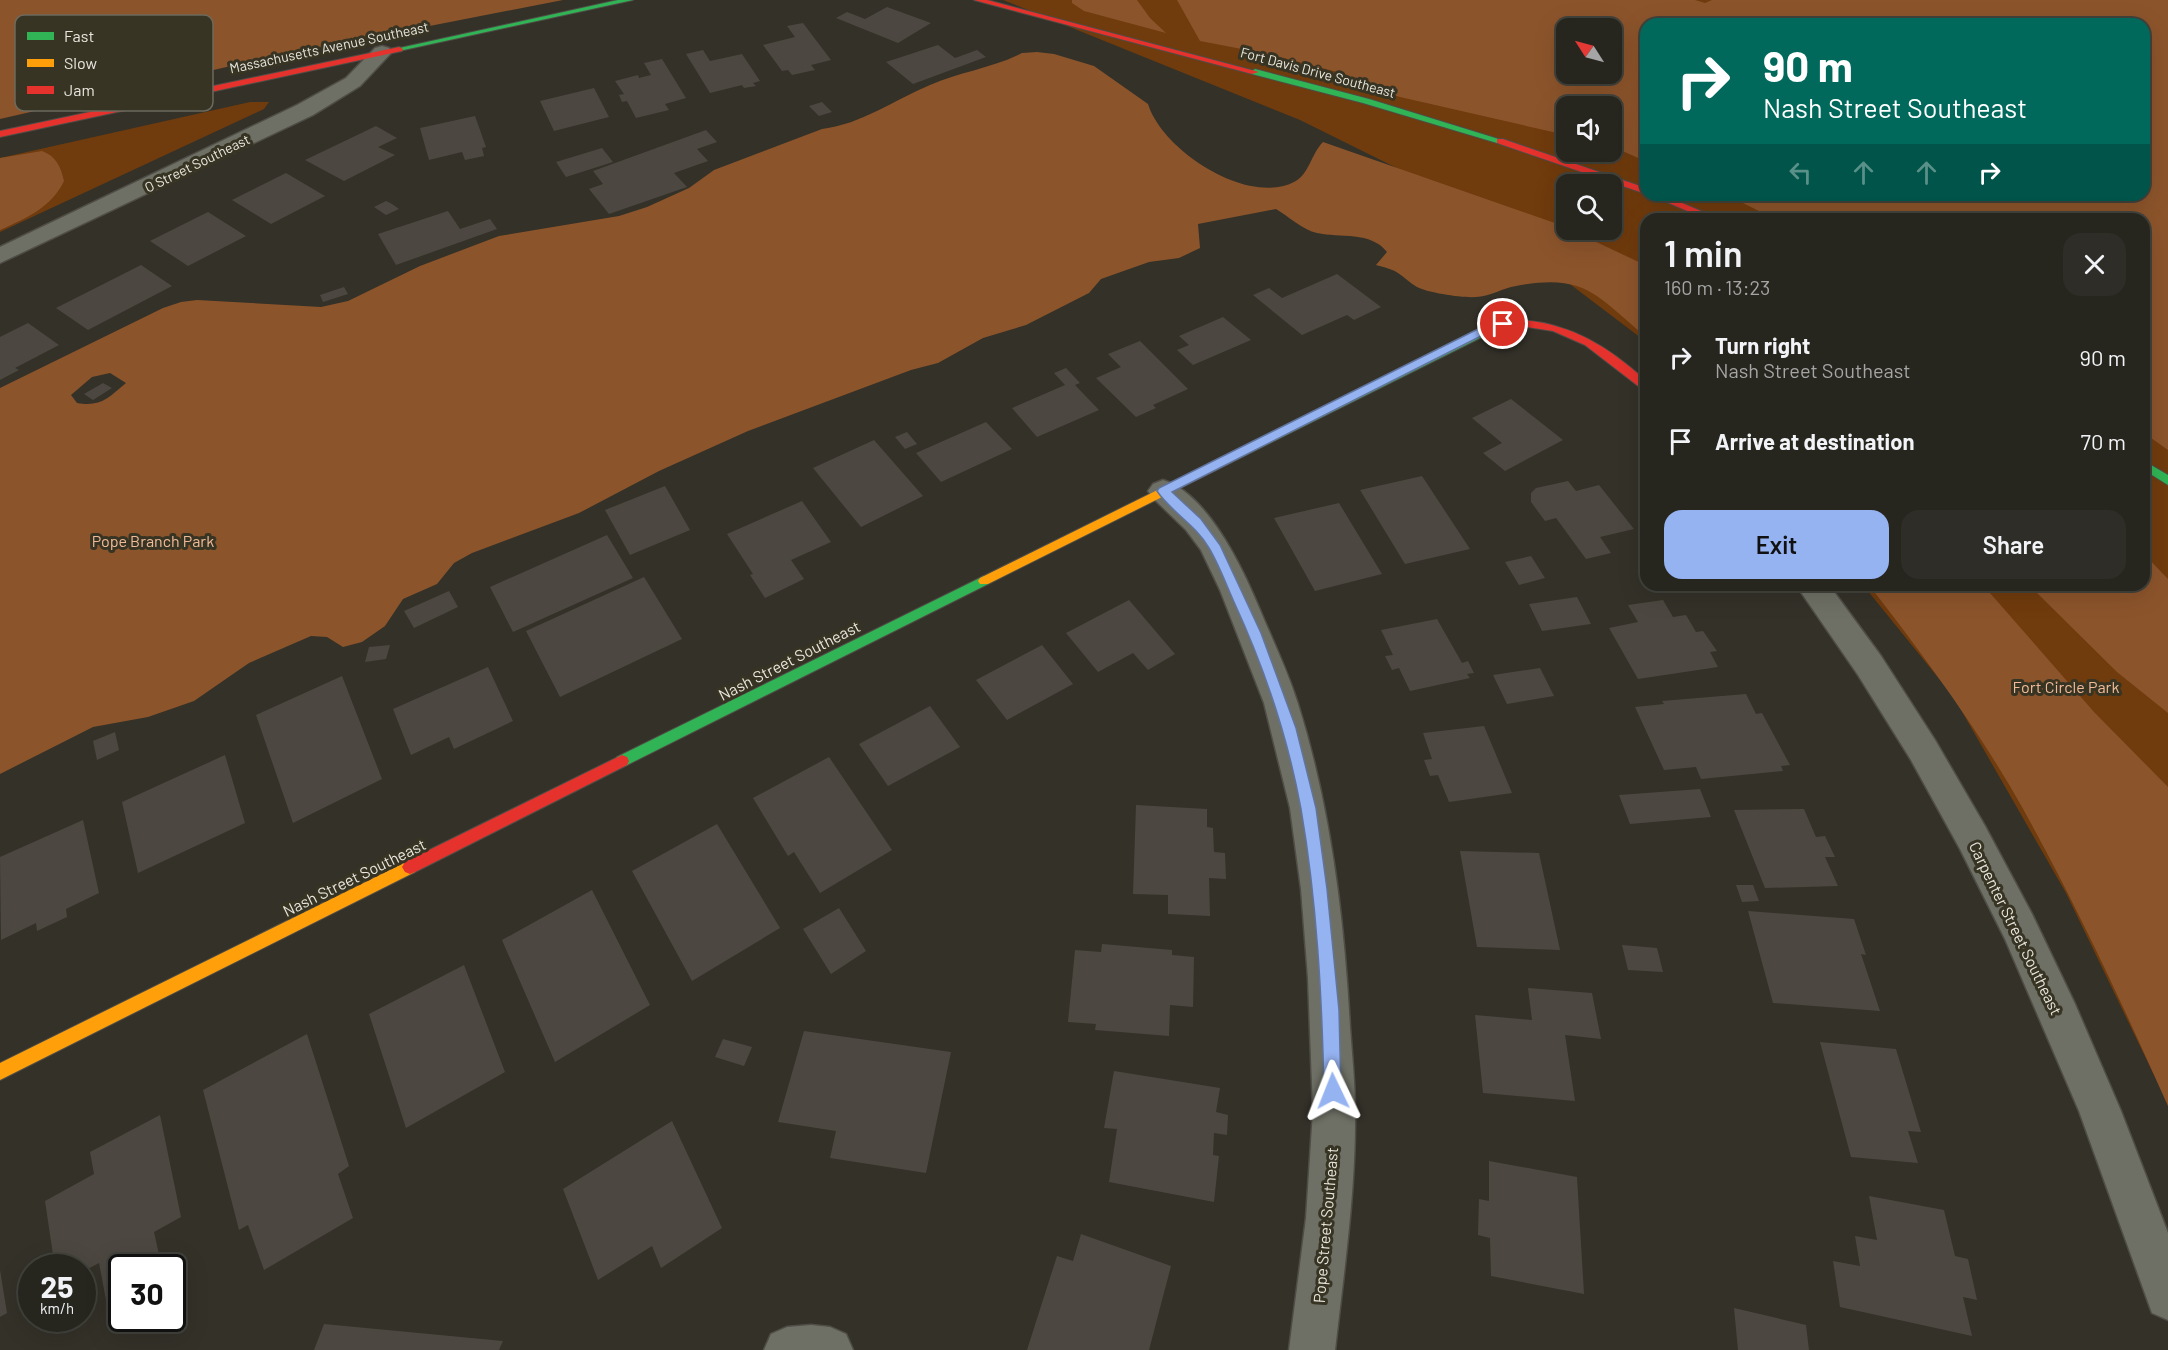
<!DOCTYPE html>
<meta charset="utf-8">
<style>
:root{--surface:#26251e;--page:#2e2d27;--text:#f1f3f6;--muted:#a4a5a4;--line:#42423c;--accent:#95b2f1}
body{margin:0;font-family:Barlow,sans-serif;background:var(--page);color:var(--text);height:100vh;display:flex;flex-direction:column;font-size:22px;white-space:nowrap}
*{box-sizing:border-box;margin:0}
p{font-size:20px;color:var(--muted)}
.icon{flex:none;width:33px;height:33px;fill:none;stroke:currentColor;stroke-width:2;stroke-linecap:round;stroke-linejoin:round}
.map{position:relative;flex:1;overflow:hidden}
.sheet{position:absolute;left:1640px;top:213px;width:510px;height:378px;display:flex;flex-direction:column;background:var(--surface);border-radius:18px;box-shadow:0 6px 24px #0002,0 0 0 2px var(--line)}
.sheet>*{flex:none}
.hud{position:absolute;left:1640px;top:18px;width:510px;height:183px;border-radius:18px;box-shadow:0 6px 24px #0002,0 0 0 2px var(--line);background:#00695c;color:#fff;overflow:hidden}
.needle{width:39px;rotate:306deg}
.controls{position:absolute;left:1556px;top:18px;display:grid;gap:12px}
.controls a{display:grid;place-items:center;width:66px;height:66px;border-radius:12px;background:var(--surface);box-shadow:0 6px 24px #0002,0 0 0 2px var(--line);font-size:30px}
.speed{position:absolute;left:18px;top:1254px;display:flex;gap:12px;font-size:30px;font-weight:700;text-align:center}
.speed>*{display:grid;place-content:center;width:78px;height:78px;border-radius:50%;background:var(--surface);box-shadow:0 6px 24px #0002,0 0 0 2px var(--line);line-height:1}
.speed small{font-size:15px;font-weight:400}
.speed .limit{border:3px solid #111;border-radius:9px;background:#fff;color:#111}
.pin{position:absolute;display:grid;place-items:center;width:51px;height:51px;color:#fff;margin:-26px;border:3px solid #fff;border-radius:50%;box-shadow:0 2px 6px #0007}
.me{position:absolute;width:66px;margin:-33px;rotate:358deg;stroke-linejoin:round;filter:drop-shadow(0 0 4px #0008)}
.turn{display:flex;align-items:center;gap:21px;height:126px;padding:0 24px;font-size:27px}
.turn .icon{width:78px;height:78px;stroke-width:2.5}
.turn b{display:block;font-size:42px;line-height:51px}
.lanes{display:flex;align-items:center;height:57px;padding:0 24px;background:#0003;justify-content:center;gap:30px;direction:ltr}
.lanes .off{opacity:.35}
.round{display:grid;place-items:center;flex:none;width:63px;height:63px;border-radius:18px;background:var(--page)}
.head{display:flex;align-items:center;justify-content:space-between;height:102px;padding:0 24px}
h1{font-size:36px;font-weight:600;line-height:45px}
.primary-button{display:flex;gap:12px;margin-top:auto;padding:12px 24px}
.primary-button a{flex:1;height:69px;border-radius:18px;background:var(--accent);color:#111;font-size:24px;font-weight:600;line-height:69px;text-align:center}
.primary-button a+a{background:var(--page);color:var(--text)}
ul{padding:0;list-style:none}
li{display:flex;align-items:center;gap:18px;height:84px;padding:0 24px}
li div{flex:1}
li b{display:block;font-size:22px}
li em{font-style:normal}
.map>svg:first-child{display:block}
.green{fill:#703b0d;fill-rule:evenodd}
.forest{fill:#8c542b;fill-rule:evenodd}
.building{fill:#4c4841}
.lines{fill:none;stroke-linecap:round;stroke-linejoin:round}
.street-casing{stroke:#4f4d46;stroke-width:3}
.fast-casing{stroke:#4f4d46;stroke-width:2}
.slow-casing{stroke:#4f4d46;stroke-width:2}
.jam-casing{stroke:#4f4d46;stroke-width:2}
.street{fill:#6e7065;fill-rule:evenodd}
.fast{fill:#30b455;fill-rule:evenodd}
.slow{fill:#ff9f0a;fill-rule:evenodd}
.jam{fill:#e5322d;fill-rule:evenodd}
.route{fill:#95b2f1;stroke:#61749d;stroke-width:1.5}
.labels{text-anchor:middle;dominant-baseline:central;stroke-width:6;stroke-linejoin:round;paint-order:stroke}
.far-street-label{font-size:14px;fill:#e9e7dd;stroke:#373424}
.park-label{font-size:16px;fill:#f2bb97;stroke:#373424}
.street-label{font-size:16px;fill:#e9e7dd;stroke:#373424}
.key{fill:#373424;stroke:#6c6a5c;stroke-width:1.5}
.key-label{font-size:16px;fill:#e9e7dd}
</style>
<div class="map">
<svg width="2168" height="1350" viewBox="0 0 2168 1350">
<rect width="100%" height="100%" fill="#333128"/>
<path class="green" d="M1003,0h1165v1104l-102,-211 -113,-197 -90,-111h281v-366h-498l-1,122 -190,-144 -155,-77zM1646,24h498v171h-498zM1566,28h45v46h-45zM1566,106h45v46h-45zM1566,184h45v46h-45z
M250,102h19l-5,7 -264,123v-74z"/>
<path class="forest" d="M0,0h563l-302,59 -261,60z
M1072,0h65l13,18 16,15 -82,-22 -12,-8z
M1177,0h518l10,3 7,-3h456v450l-24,-17v-214h-369l-48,-24h417v-171h-498l-1,137 -34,-15v-40h-45v29l-166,-38 -30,-9 -25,-14 -77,-20 -68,-13zM1611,28v46h-45v-46z
M1037,52l17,2 40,12 54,38c14,46 99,102 146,78 15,-7 17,-28 29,-40l232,81 11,4v3h5l74,35v71c-49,-41 -60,-63 -129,-50 -13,2 -27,11 -40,11 -14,1 -47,-4 -59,-10 -7,-4 -13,-10 -19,-14 -6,-4 -15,-6 -22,-8l11,-13c-16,-21 -47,-14 -70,-19 -14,-3 -29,-17 -41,-24l-78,15 2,24 -21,10 -30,4 -48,17 -12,14 -63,32 -43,13 -45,25 -27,7 -163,61 -89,40 -80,42 -107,40 -18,10 -17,21 -34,15 -18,27 -23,16 -19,5 -16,-10 -16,-1 -62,27 -55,38 -46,16 -55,10 -93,47v-386l163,-80 18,-6 16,-2 124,7 27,-6 72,-35 79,-30 120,-20 28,-9 42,-19 25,-18 108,-41c40,-5 72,-29 108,-44 29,-13 63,-17 92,-32zM110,373l16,10c-18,15 -25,24 -49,20l-6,-8 21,-18z
M42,151c14,5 19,16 22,30 -12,26 -39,38 -64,49v-72z
M2144,554l24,25v134l-51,-41 -88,-87h115z
M1869,585h114l111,127 74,75v319c-45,-101 -92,-202 -146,-299 -44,-78 -98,-151 -153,-222z"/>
<path class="building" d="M887,7l44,16 -33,20 -62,-25 11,-6 18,7z
M803,23l28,37 -20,5 4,5 -23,5 -4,-5 -6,1 -19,-26 32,-8 -8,-11z
M938,45l17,13 22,-8 9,7 -73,27 -27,-22z
M703,50l7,11 32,-7 18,27 -7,2 3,3 -12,2 -2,-3 -32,8 -24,-39z
M662,59l24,39 -21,6 4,6 -33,8 -9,-17 -5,1 -3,-7 5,-1 -9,-13 23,-6 1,3 12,-3 -7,-12z
M594,88l15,29 -55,14 -14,-30z
M822,102l10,10 -13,4 -10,-10z
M475,116l11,31 -4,1 2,8 -19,4 -3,-8 -33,8 -9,-32z
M376,126l21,12 -19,9 17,8 -51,26 -39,-21z
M706,130l11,12 -20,7 11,12 -34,12 13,14 -78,27 -20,-25 14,-5 -10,-13z
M602,148l11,14 -47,15 -10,-15z
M286,173l39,23 -54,28 -39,-24z
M386,201l6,3 7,5 -13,6 -12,-8z
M448,211l12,18 30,-10 7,10 -101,36 -18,-31z
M208,212l38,24 -58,30 -38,-25z
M141,265l31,21 -84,44 -32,-22z
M1337,274l44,33 -27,13 -7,-5 -45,20 -49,-40 16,-7 13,10z
M344,287l4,7 -25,8 -3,-7z
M1223,317l28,23 -58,25 -16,-15 12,-5 -10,-9z
M28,323l31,22 -44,23 4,2 -19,10v-43z
M1140,341l48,48 -35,16 3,3 -20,9 -40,-39 25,-11 -13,-13z
M1066,368l14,15 -5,2 24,25 -62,27 -25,-29 53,-23 -11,-12z
M103,383l9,5 -19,12 -9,-6z
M1511,399l52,41 -58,31 -22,-18 19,-10 -30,-25z
M986,422l26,27 -71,33 -25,-29z
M907,432l10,12 -12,5 -10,-12z
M874,440l49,56 -62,31 -48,-59z
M1422,476l48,73 -65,15 -45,-74z
M1568,481l8,10 23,-6 35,44 -34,8 11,16 -25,6 -30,-41 -11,3 -14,-19v-9l5,-5z
M665,486l25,44 -60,25 -25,-45z
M802,501l29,41 -40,18 13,19 -39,19 -15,-23 3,-1 -26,-40z
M1339,503l43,71 -67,17 -41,-73z
M607,535l26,43 -120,54 -23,-45z
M1531,556l14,22 -26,7 -14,-23z
M644,577l38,62 -122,58 -34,-66z
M449,591l9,16 -44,21 -10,-17z
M1577,597l14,27 -49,7 -13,-27z
M1129,600l46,54 -27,16 -15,-17 -35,19 -32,-39z
M1663,600l10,17 13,-2 10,17 7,-1 14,20 -7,1 8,15 -80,12 -29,-51 29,-6 -10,-17z
M1437,619l25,44 6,-2 6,12 -7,1 3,4 -60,13 -11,-23 -7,2 -7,-14 8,-1 -12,-25z
M390,645l-4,14 -21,3 4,-15z
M1042,645l31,39 -66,36 -31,-40z
M488,667l25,54 -59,28 -5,-12 -38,18 -18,-46z
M1540,668l14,28 -47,8 -14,-29z
M342,676l40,103 -89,44 -37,-108z
M1746,694l10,20 6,-1 28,52 -9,1 2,5 -82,8 -5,-12 -32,3 -29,-63 29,-3 -2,-3z
M930,706l30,41 -72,39 -29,-42z
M1484,726l28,67 -63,9 -11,-27 -8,1 -6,-16 8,-1 -9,-26z
M115,732l4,18 -22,10 -4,-19z
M225,755l20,68 -107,50 -16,-71z
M829,757l63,93 -72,43 -26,-41 -6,4 -35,-58z
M1700,789l11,28 -81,7 -11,-29z
M1136,805l71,4v18l6,1 1,24 11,1 1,26 -17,-1 1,38 -42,-2v-19l-35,-1z
M1804,809l12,28 9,-1 10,21h-10l13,29 -73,2 -31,-78z
M83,820l16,73 -33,16 1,8 -30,14 -1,-8 -35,17 -1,-83z
M717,824l63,104 -88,53 -60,-110z
M1460,851l79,2 21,97 -83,-3z
M1736,885h17l6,16 -17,1z
M592,890l58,115 -95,57 -53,-122z
M839,908l27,43 -35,23 -28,-45z
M1748,911l106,8 12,36 -5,-1 19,57 -107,-8z
M1102,944l70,6v5l22,2 -1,50 -23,-2 -1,31 -74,-6 1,-6 -28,-2 7,-72 26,2z
M1622,945l35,3 6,24 -35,-2z
M464,965l41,107 -99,56 -37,-114z
M1528,988l64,5 9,46 -36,-4 10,66 -92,-8 -8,-78 57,5z
M804,1031l147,21 -25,121 -96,-15 6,-27 -58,-9z
M307,1034l42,132 -11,8 15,44 -89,52 -16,-45 -9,5 -36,-140z
M723,1039l29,8 -8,19 -29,-9z
M1820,1042l76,7 25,83 -13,-1 10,32 -67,-6z
M1114,1071l106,17 -4,24 12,3 -1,20 -13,-2 -1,22 6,1 -5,46 -105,-20 8,-53 -13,-1z
M160,1115l21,102 -27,15 8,36h-40v23l-16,9 -7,-37 -17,9v-4h-27l-10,-67 49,-27 -4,-22z
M672,1121l50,107 -61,40 -9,-22 -54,34 -35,-91z
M1489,1161l88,16 7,117 -93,-18 -1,-38 -12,-3 1,-36 10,2z
M1869,1196l75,14 11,46 13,3 9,41 -14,-3 9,39 -132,-29 -7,-46 27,5 -5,-30 22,4z
M1081,1234l90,32 -22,84h-122l30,-94 16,5z
M0,1270l7,43 -7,4z
M1734,1308l72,17 3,25h-71z
M324,1324l179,17 -4,9h-185z"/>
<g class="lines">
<defs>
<path id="street" d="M382,46l7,2 3,4 -32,34 -47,29 -313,148v-16l297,-142 49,-27 29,-30z
M1163,480c45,14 80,89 97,130 13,31 28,62 38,94 33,105 46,214 52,323 2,28 5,56 5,84 1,79 -11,160 -20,239h-46l17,-132 7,-107 -5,-133 -7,-89 -11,-81 -26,-105 -44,-113 -19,-40 -15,-20 -33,-32 -5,-7 5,-7z
M1796,585h33l52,71 54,84 50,86 47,88 43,90 46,107 47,122v87l-16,-7 -73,-202 -74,-172 -45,-90 -49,-89 -53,-85z
M811,1325l19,2 16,7 7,16h-89l7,-16 16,-7z"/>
<path id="fast" d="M618,0h15l-234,51 -4,-2z
M1255,69l114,30 136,42 -8,2 -134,-40 -111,-29 -1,-2z
M1519,320l5,3 -1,2 -29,6 -278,139 -4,1 -6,-4 2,-3 279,-138z
M2144,461l24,14v10l-24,-15z
M984,576l4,2 2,3 -2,3 -361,181 -5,2 -5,-2 -2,-4 2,-4z"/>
<path id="slow" d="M1212,463l4,1 2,3 -2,3 -228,114h-8l-2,-3 2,-3z
M410,860l5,2 3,5 -3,5 -415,208v-17z"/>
<path id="jam" d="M974,0h13l272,72 -7,2z
M399,47l4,2 -1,2 -402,86v-6z
M1497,139h6l143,49v6l-149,-51z
M1650,195h13l57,24h-14z
M1519,320c51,3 90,27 127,61v11l-61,-47 -32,-14 -38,-6 -1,-2z
M622,755l5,2 2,4 -2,4 -212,107 -5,2 -5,-2 -3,-5 3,-5z"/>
</defs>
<use href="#street" class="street-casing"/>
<use href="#fast" class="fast-casing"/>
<use href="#slow" class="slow-casing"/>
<use href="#jam" class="jam-casing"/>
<use href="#street" class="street"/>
<use href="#fast" class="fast"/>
<use href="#slow" class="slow"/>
<use href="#jam" class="jam"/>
</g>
<path class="route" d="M1503,320l4,1v5l-24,9 -311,157 29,27 19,26 41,88 35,95 20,80 11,81 12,121 2,81 -2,6 -6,2 -6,-2 -3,-6c-2,-94 -7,-189 -23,-282 -13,-71 -37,-142 -67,-207 -8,-18 -15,-37 -25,-54 -13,-23 -38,-36 -52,-57l2,-3 317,-158z"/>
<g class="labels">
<g class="far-street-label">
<text transform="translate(329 47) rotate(-12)">Massachusetts Avenue Southeast</text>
<text transform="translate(1318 72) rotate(15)">Fort Davis Drive Southeast</text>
<text transform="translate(197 163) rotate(-26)">O Street Southeast</text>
</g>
<g class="park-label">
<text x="153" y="540">Pope Branch Park</text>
<text x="2066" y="686">Fort Circle Park</text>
</g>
<g class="street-label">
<text transform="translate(789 660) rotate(-27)">Nash Street Southeast</text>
<text transform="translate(354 877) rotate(-26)">Nash Street Southeast</text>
<text transform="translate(2016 928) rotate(64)">Carpenter Street Southeast</text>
<text transform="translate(1325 1225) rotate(-85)">Pope Street Southeast</text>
</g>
</g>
<rect x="15" y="15" width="198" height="96" rx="9" class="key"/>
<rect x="27" y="32" width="27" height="8" fill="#30b455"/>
<rect x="27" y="59" width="27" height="8" fill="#ff9f0a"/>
<rect x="27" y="86" width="27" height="8" fill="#e5322d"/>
<g class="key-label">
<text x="64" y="42">Fast</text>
<text x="64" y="69">Slow</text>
<text x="64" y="96">Jam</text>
</g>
</svg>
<div class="controls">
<a><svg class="needle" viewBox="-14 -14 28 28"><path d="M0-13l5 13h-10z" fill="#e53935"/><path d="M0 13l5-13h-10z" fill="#a4a5a4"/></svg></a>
<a><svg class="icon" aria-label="sound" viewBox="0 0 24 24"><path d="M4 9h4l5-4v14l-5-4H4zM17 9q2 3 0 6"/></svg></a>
<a><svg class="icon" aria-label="search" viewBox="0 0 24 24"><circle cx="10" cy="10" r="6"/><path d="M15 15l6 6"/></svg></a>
</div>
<div class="speed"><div>25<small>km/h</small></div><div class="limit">30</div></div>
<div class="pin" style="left:1503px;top:324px;background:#d93025"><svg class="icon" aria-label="arrive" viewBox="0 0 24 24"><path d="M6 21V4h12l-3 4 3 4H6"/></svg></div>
<svg class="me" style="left:1333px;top:1091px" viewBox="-20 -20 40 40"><path d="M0-17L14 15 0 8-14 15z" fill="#95b2f1" stroke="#fff" stroke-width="4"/></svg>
<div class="hud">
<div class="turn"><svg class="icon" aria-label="right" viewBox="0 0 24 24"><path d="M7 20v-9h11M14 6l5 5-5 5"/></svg><div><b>90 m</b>Nash Street Southeast</div></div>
<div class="lanes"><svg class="icon off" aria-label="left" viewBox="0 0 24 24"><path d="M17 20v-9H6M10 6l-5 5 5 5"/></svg><svg class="icon off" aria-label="ahead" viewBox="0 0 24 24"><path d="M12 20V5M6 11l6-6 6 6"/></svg><svg class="icon off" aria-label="ahead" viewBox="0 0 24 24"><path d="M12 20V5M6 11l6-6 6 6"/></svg><svg class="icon" aria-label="right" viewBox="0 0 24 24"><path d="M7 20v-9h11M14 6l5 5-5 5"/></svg></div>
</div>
<section class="sheet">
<div class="head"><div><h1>1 min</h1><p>160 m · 13:23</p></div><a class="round"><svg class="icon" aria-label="close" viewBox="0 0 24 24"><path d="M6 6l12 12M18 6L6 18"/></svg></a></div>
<ul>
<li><svg class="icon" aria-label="right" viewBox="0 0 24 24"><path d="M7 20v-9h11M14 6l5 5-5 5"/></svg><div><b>Turn right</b><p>Nash Street Southeast</p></div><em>90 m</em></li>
<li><svg class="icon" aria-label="arrive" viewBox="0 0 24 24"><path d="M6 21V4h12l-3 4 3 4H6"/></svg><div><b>Arrive at destination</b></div><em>70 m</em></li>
</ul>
<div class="primary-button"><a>Exit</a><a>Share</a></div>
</section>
</div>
